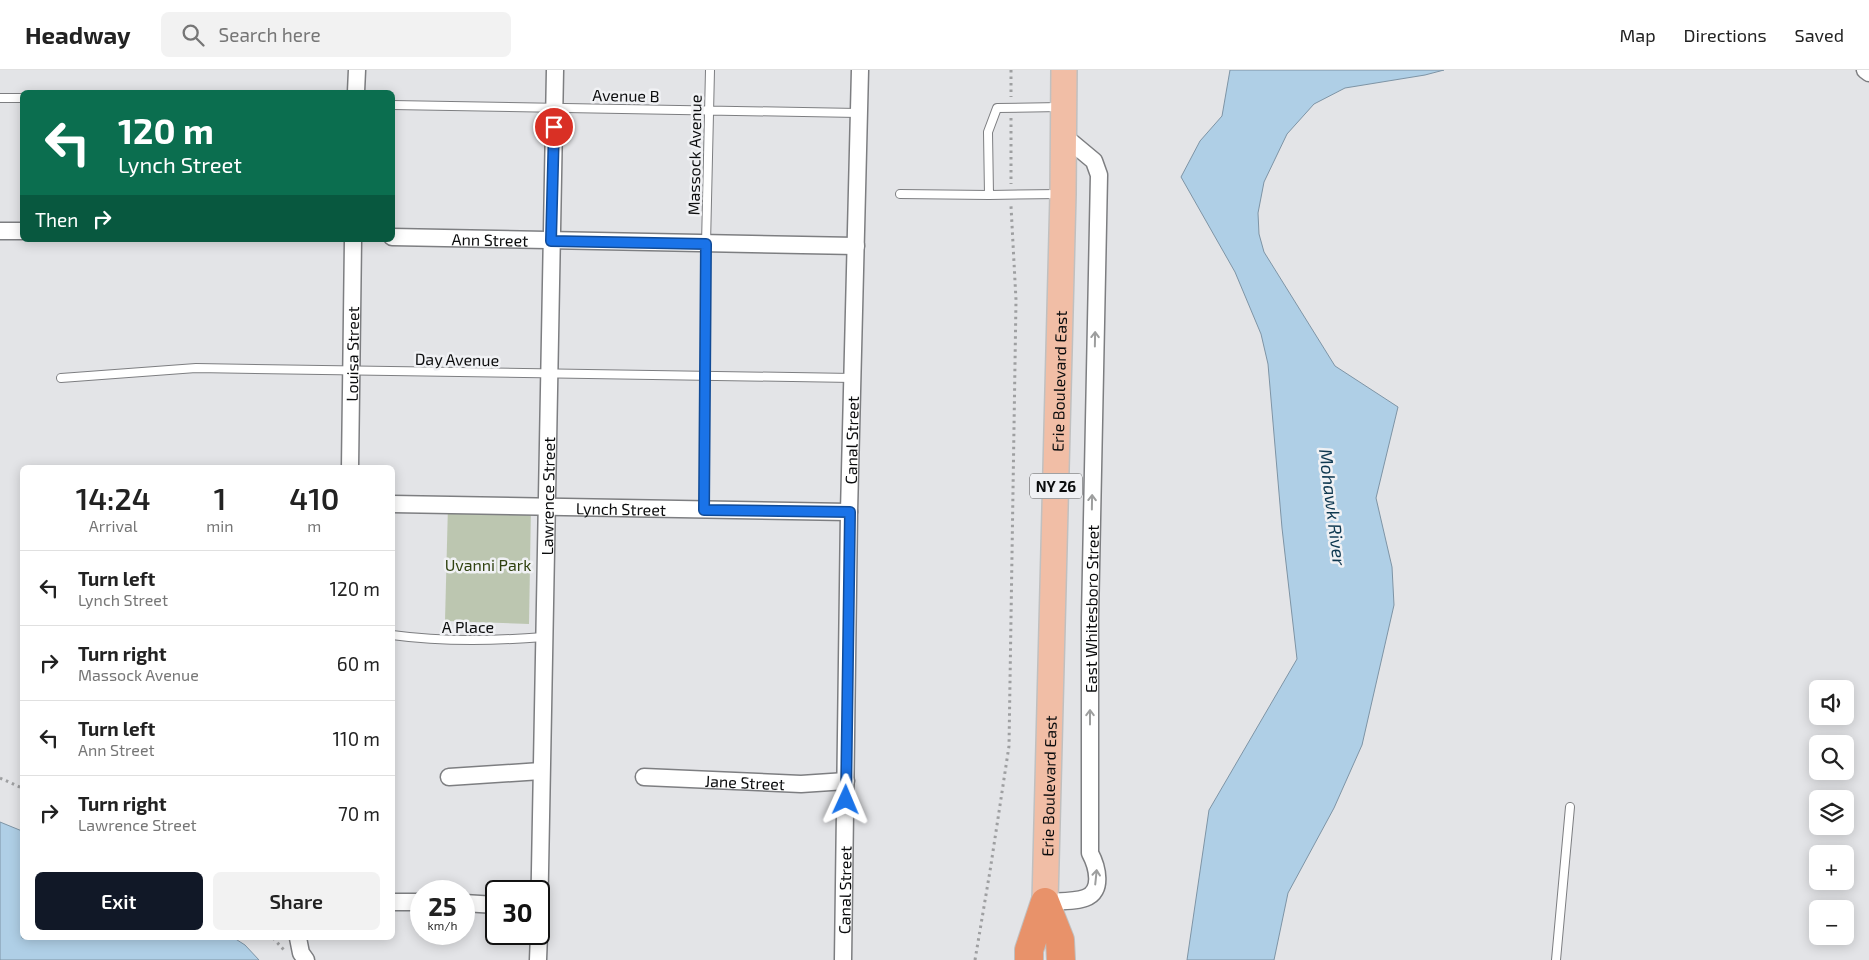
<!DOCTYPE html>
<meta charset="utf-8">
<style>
:root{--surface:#fff;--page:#f2f2f2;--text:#222;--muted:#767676;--line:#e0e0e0;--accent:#111827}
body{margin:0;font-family:"Exo 2",sans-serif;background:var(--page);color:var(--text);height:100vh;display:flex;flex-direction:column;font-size:19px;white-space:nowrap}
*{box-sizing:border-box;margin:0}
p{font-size:16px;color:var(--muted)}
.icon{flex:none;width:28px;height:28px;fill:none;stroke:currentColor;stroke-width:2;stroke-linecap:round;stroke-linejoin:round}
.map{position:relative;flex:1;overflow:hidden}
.details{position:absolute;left:20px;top:395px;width:375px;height:475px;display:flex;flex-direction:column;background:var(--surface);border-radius:8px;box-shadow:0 2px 12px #0003}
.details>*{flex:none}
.guide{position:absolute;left:20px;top:20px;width:375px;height:152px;border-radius:8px;box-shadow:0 2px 12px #0003;background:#0b6e4f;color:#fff;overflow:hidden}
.tools{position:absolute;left:1809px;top:610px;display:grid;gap:10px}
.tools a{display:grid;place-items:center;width:45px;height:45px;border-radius:8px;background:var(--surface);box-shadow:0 2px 12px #0003;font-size:25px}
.speed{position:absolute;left:410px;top:810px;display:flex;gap:10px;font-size:25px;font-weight:700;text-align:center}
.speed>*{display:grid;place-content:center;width:65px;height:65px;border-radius:50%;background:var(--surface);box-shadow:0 2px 12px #0003;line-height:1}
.speed small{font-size:12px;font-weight:400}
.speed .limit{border:2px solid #111;border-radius:8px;background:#fff;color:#111}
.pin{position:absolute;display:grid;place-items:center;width:42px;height:42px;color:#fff;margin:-21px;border:2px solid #fff;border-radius:50%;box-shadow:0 1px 5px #0007}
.me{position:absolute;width:55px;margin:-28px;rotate:1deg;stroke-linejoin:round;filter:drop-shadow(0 0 4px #0008)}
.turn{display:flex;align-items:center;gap:18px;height:105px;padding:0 15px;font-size:22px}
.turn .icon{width:65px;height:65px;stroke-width:2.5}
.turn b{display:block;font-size:35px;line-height:42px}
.then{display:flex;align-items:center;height:48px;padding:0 15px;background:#0003;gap:10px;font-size:19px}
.eta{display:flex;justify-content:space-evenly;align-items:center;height:85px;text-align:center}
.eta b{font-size:30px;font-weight:600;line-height:35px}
.cta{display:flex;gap:10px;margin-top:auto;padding:10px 15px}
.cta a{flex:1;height:58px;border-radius:8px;background:var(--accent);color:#fff;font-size:20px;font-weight:600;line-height:58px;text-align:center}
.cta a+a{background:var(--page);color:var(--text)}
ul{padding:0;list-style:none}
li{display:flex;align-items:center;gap:15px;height:75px;padding:0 15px;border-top:1px solid var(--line)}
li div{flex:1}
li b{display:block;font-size:19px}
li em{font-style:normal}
header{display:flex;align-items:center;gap:30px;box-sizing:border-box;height:70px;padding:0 25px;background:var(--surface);border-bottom:1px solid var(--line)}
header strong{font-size:24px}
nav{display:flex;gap:28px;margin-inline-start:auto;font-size:18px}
.search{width:350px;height:45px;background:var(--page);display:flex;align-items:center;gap:12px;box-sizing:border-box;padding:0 18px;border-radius:8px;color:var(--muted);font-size:19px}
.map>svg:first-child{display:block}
.green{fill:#bcc6b0}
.water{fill:#afcfe6;stroke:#7e94a5}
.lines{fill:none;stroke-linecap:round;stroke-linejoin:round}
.lane-casing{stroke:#7d7e81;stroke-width:10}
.street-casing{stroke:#7d7e81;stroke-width:19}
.primary-casing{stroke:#c0c0c0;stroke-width:28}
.highway-casing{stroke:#c0c0c0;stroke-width:30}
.path{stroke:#9e9fa1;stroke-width:3;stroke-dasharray:2.5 4;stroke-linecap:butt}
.lane{stroke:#fff;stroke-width:8}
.street{stroke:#fff;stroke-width:16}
.primary{stroke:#f1bea6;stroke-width:25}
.highway{stroke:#e8926a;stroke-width:28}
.oneway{stroke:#9d9e9e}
.route-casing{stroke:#114b97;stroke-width:12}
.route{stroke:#1a73e8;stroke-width:9}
.labels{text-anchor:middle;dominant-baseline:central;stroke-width:5;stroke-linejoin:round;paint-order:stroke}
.shield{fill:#f0f1f4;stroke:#505152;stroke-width:1}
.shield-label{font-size:15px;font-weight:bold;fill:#0b0c0d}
.street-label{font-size:16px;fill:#0b0c0d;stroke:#f0f1f4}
.park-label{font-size:16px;fill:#304210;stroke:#f0f1f4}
.water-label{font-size:18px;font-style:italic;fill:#0d374f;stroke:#f0f1f4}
</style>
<header>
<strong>Headway</strong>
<div class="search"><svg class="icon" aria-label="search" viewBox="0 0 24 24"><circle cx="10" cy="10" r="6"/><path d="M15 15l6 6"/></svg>Search here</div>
<nav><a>Map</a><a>Directions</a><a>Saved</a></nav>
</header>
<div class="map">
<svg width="1869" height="890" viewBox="0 0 1869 890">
<rect width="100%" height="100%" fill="#e3e4e7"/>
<path class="green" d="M448,435l83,1 -2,118 -84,-3z"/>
<path class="water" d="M1230,0h214l-19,5 -80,13 -31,16 -27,30 -23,48 -6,31 1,21 5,18 71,114 63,41 -22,91 16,69 2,38 -32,140 -28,63 -46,85 -14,67h-87l22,-150 88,-151 -15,-131 -14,-164 -7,-30 -26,-62 -54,-95 19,-36 22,-25z
M0,752l22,9v107h212l11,7 14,15h-259z"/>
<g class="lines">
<defs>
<path id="lane" d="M0,28h22
M392,35l466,8
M900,124l89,1 71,-1
M989,125l-1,-63 9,-24 64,-1
M61,308l135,-10 657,10
M704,440l2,-266 4,-174
M392,565c51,7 101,6 152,2
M1556,890l14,-153"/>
<g id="street">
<path d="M1865,0l4,3"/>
<path d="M356,22l1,-22"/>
<path d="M0,161h22"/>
<path id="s1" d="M392,167l464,9"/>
<path id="s2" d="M350,398l3,-228"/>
<path id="s3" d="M392,434l457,8"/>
<path d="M449,707l92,-6"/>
<path id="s4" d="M644,707l157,7 45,-3"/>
<path d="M392,832h29"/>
<path id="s5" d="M1045,832c11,-1 30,0 40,-4 19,-6 12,-32 5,-45v-235l9,-443 -5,-14 -30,-25"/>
<path d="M464,833l32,2"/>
<path id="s6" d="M539,854l16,-854"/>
<path d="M298,868l3,15 5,7"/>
<path d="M538,890l1,-26"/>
<path id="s7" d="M843,890l6,-448 11,-442"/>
</g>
<g id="primary">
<path id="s8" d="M1045,832l18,-708 1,-124"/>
</g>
<path id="highway" d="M1045,832l15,38 1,20
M1029,890v-10l16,-48"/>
</defs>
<use href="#lane" class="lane-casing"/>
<use href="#street" class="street-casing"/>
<use href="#primary" class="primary-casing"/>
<use href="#highway" class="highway-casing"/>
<path class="path" d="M1011,0v27
M1011,48v66
M0,708l22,10
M273,868l11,12
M975,890l15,-89 19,-125 7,-446 -5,-94"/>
<use href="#lane" class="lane"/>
<use href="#street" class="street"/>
<use href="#primary" class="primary"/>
<use href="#highway" class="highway"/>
</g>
<defs><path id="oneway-shaft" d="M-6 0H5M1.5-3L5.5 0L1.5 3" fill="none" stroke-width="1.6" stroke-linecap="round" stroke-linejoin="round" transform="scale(1.25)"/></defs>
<g class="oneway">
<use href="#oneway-shaft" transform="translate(1095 269) rotate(-89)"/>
<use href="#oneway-shaft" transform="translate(1092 432) rotate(-89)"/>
<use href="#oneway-shaft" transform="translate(1090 647) rotate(-90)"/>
<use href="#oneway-shaft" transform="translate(1096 807) rotate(-84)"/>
</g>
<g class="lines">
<defs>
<path id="route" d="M554,57l-3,114 155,3 -2,266 146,2 -4,288"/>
</defs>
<use href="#route" class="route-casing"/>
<use href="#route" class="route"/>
</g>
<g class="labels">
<rect class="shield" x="1030" y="403.5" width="52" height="25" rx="4"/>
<g class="shield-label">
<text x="1056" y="416">NY 26</text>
</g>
<g class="street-label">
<text transform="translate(626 25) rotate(1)">Avenue B</text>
<text transform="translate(694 85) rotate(-89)">Massock Avenue</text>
<text stroke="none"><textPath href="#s1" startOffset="98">Ann Street</textPath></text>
<text stroke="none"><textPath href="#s2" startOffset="114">Louisa Street</textPath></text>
<text transform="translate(457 289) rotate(1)">Day Avenue</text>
<text stroke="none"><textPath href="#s8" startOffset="521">Erie Boulevard East</textPath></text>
<text stroke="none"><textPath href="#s7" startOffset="520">Canal Street</textPath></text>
<text stroke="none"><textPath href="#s6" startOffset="428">Lawrence Street</textPath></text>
<text stroke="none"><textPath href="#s3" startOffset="229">Lynch Street</textPath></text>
<text stroke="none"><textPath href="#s5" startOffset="336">East Whitesboro Street</textPath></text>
<text x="468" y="556">A Place</text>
<text stroke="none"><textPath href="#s4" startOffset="101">Jane Street</textPath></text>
<text stroke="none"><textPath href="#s8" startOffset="116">Erie Boulevard East</textPath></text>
<text stroke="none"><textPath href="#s7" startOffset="70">Canal Street</textPath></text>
</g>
<g class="park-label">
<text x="488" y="494">Uvanni Park</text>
</g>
<g class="water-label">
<text transform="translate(1333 437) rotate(83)">Mohawk River</text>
</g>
</g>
</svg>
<div class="tools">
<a><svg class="icon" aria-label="sound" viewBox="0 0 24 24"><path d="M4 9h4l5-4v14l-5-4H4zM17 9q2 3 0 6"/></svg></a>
<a><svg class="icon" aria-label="search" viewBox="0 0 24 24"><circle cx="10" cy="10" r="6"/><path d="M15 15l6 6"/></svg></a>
<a><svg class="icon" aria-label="layers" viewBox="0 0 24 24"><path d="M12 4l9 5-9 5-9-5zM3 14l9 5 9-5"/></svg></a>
<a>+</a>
<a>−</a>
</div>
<div class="speed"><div>25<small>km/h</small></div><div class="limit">30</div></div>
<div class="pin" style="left:554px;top:57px;background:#d93025"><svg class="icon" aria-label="arrive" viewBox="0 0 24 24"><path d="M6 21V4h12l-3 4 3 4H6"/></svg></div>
<svg class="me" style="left:846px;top:730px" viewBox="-20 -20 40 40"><path d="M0-17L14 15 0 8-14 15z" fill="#1a73e8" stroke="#fff" stroke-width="4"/></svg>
<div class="guide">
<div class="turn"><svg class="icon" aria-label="left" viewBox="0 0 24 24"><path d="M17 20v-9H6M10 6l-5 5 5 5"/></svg><div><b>120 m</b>Lynch Street</div></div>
<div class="then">Then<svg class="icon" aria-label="right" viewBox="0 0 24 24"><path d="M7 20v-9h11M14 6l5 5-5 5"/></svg></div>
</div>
<section class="details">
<div class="eta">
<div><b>14:24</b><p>Arrival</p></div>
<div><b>1</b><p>min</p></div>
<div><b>410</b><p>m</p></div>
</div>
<ul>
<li><svg class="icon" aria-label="left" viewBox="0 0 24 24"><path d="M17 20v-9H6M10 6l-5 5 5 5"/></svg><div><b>Turn left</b><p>Lynch Street</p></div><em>120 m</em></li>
<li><svg class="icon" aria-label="right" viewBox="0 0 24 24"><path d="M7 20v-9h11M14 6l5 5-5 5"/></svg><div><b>Turn right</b><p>Massock Avenue</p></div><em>60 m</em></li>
<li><svg class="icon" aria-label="left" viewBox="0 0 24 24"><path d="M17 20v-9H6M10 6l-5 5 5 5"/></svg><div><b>Turn left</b><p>Ann Street</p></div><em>110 m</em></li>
<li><svg class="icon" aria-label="right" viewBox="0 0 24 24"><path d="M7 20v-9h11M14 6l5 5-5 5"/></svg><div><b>Turn right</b><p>Lawrence Street</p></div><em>70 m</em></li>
</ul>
<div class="cta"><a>Exit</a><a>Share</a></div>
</section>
</div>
